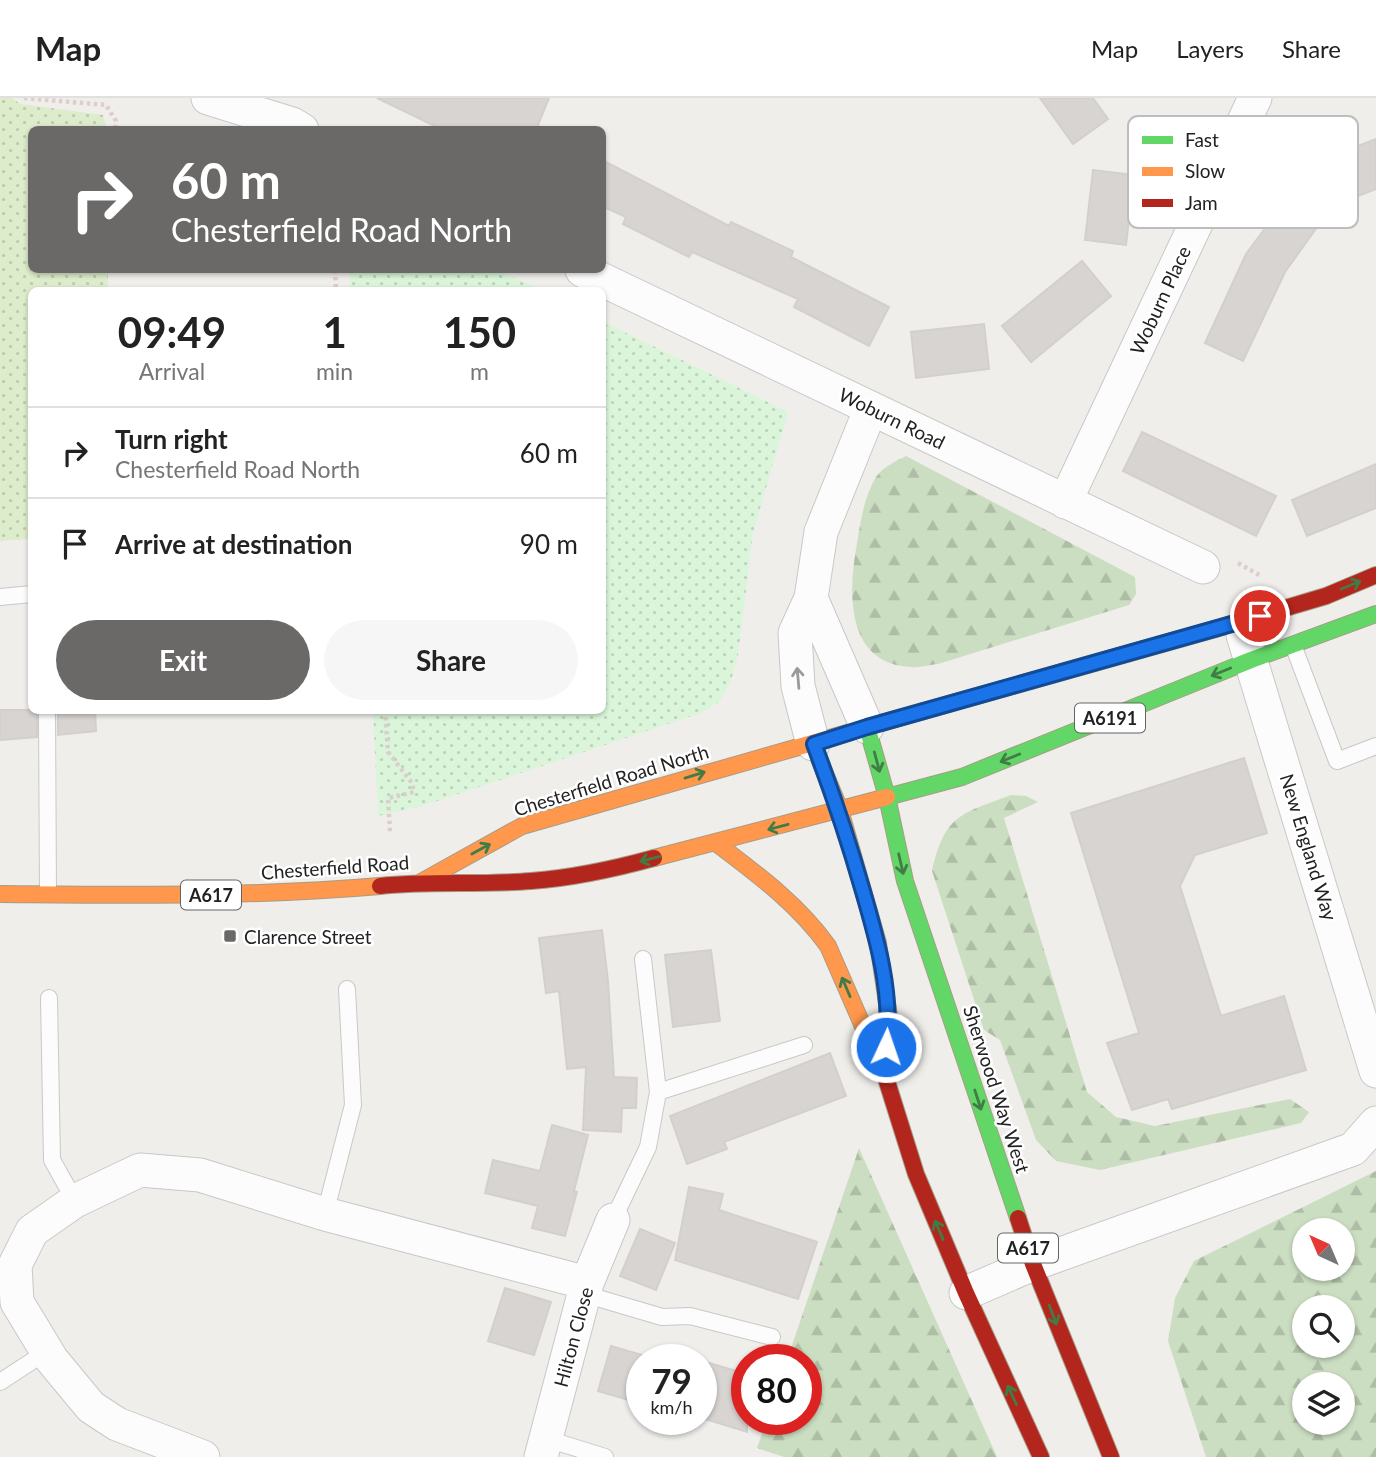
<!DOCTYPE html>
<style>
:root{--surface:#fff;--page:#f6f6f6;--text:#222;--muted:#767676;--line:#e0e0e0;--accent:#6a6968}
body{margin:0;font-family:Lato,sans-serif;background:var(--page);color:var(--text);height:100vh;display:flex;flex-direction:column;font-size:26px;white-space:nowrap}
*{box-sizing:border-box;margin:0}
p{font-size:23px;color:var(--muted)}
.icon{flex:none;width:38px;height:38px;fill:none;stroke:currentColor;stroke-width:2;stroke-linecap:round;stroke-linejoin:round}
.map{position:relative;flex:1;overflow:hidden}
.panel{position:absolute;left:28px;top:189px;width:578px;height:427px;display:flex;flex-direction:column;background:var(--surface);border-radius:10px;box-shadow:0 2px 5px #0004}
.panel>*{flex:none}
.top-card{position:absolute;left:28px;top:28px;width:578px;height:147px;border-radius:10px;box-shadow:0 2px 5px #0004;background:#6a6968;color:#fff;overflow:hidden}
.needle{width:46px;rotate:316deg}
.buttons{position:absolute;left:1292px;top:1120px;display:grid;gap:14px}
.buttons a{display:grid;place-items:center;width:63px;height:63px;border-radius:50%;background:var(--surface);box-shadow:0 2px 5px #0004;font-size:35px}
.speed{position:absolute;left:626px;top:1246px;display:flex;gap:14px;font-size:35px;font-weight:700;text-align:center}
.speed>*{display:grid;place-content:center;width:91px;height:91px;border-radius:50%;background:var(--surface);box-shadow:0 2px 5px #0004;line-height:1}
.speed small{font-size:18px;font-weight:400}
.speed .limit{border:10px solid #d22;background:#fff;color:#111}
.pin{position:absolute;display:grid;place-items:center;width:60px;height:60px;color:#fff;margin:-30px;border:4px solid #fff;border-radius:50%;box-shadow:0 2px 7px #0007}
.me{position:absolute;width:77px;margin:-38px;rotate:3deg;stroke-linejoin:round;filter:drop-shadow(0 0 5px #0008)}
.turn{display:flex;align-items:center;gap:24px;height:147px;padding:0 28px;font-size:32px}
.turn .icon{width:91px;height:91px;stroke-width:2.5}
.turn b{display:block;font-size:49px;line-height:60px}
.eta{display:flex;justify-content:space-evenly;align-items:center;height:119px;text-align:center}
.eta b{font-size:42px;font-weight:700;line-height:49px}
.action{display:flex;gap:14px;margin-top:auto;padding:14px 28px}
.action a{flex:1;height:80px;border-radius:42px;background:var(--accent);color:#fff;font-size:28px;font-weight:700;line-height:80px;text-align:center}
.action a+a{background:var(--page);color:var(--text)}
ul{padding:0;list-style:none}
li{display:flex;align-items:center;gap:21px;height:91px;padding:0 28px;border-top:2px solid var(--line)}
li div{flex:1}
li b{display:block;font-size:26px}
li em{font-style:normal}
header{display:flex;align-items:center;gap:42px;box-sizing:border-box;height:98px;padding:0 35px;background:var(--surface);border-bottom:2px solid var(--line)}
header strong{font-size:33px}
nav{display:flex;gap:38px;margin-inline-start:auto;font-size:24px}
.map>svg:first-child{display:block}
.grass{fill:url(#grass-dots)}
.forest{fill:url(#forest-firs);fill-rule:evenodd}
.park{fill:url(#park-dots)}
.building{fill:#d7d4d2;stroke:#d3d0cc;stroke-width:2}
.lines{fill:none;stroke-linecap:round;stroke-linejoin:round}
.lane-casing{stroke:#c9c8c7;stroke-width:18}
.street-casing{stroke:#c9c8c7;stroke-width:35}
.fast-casing{stroke:#a79c86;stroke-width:18}
.slow-casing{stroke:#a79c86;stroke-width:18}
.jam-casing{stroke:#a79c86;stroke-width:18}
.path{stroke:#dccecd;stroke-width:4.5;stroke-dasharray:3.5 3.5;stroke-linecap:butt}
.lane{stroke:#fdfcfc;stroke-width:16}
.street{stroke:#fdfcfc;stroke-width:33}
.fast{stroke:#63d668;stroke-width:16}
.slow{stroke:#ff974d;stroke-width:16}
.jam{stroke:#b3261e;stroke-width:16}
.oneway{stroke:#427c45}
.oneway2{stroke:#9a9a9a}
.route-casing{stroke:#114b97;stroke-width:18}
.route{stroke:#1a73e8;stroke-width:12}
.poi-dot{fill:#6a6968;stroke:#fff;stroke-width:2.5}
.labels{text-anchor:middle;dominant-baseline:central;stroke-width:5;stroke-linejoin:round;paint-order:stroke}
.shield{fill:#fff;stroke:#646464;stroke-width:2}
.shield-label{font-size:18px;font-weight:bold;fill:#222}
.street-label{font-size:19px;fill:#222;stroke:#fff}
.poi-label{font-size:19px;fill:#222;stroke:#fff;text-anchor:start}
.key{fill:#fff;stroke:#bdbdbd;stroke-width:2}
.key-label{font-size:19px;fill:#222}
</style>
<header>
<strong>Map</strong>
<nav><a>Map</a><a>Layers</a><a>Share</a></nav>
</header>
<div class="map">
<svg width="1376" height="1359" viewBox="0 0 1376 1359">
<defs>
<pattern id="grass-dots" width="8" height="8" patternUnits="userSpaceOnUse" patternTransform="scale(1.75)"><rect width="8" height="8" fill="#ddeccb"/><path d="M2 2h.1M6 6h.1" fill="none" stroke="#bdcaae" stroke-width="1.8" stroke-linecap="round"/></pattern>
<pattern id="forest-firs" width="22" height="20" patternUnits="userSpaceOnUse" patternTransform="scale(1.75)"><rect width="22" height="20" fill="#cbdec1"/><path d="M5 1l3.5 6h-7zM16 11l3.5 6h-7z" fill="#aebea6"/></pattern>
<pattern id="park-dots" width="8" height="8" patternUnits="userSpaceOnUse" patternTransform="scale(1.75)"><rect width="8" height="8" fill="#daf5da"/><path d="M2 2h.1M6 6h.1" fill="none" stroke="#bbd2bb" stroke-width="1.8" stroke-linecap="round"/></pattern>
</defs>
<rect width="100%" height="100%" fill="#f0eeeb"/>
<path class="grass" d="M0,0h12l8,6 83,11 4,14 -75,1v140h76v20h-76l-1,249 -31,2z"/>
<path class="forest" d="M906,358l229,121 1,17 -7,11 -191,59c-9,1 -19,4 -27,3 -64,-3 -63,-71 -55,-118 4,-23 7,-51 20,-72 7,-10 20,-16 30,-21z
M1011,697l15,1 12,6 -34,16 83,274 29,25 39,9 135,-27 19,13 -8,11 -201,47 -44,-9 -20,-21 -36,-100 -16,-10 -52,-159c13,-57 29,-57 79,-76z
M859,1050l138,309h-213l-27,-9 10,-29h40v-59h-20z
M1376,1073v286h-170l-38,-116 7,-43 19,-37zM1304,1132h38v39h-38zM1304,1209h38v39h-38zM1304,1286h38v39h-38z"/>
<path class="park" d="M349,172h149l43,20h-191z
M602,223l186,91 -35,121 -15,122 -7,26 -11,20 -19,12 -279,93 -44,10 -5,-105 229,-1z"/>
<path class="building" d="M377,0h172l-13,32h-93z
M1040,0h53l15,21 -35,25z
M1376,41v50l-33,13 -17,-44z
M602,62l127,66 2,-4 62,29 -2,6 98,50 -20,39 -75,-39 4,-8 -106,-47 -3,5 -66,-33 3,-7 -24,-11z
M1093,72l41,5 -8,70 -41,-5z
M1290,97l33,24 -38,53 -42,89 -38,-18 41,-89z
M1082,163l29,35 -80,66 -29,-36z
M984,226l5,45 -73,9 -5,-46z
M1142,334l134,64 -20,40 -133,-65z
M1376,366v44l-69,28 -15,-36z
M0,612h37v27l-37,3z
M58,612h37l1,21 -38,4z
M1244,660l23,75 -72,22 -15,31 41,130 63,-20 22,74 -134,39 -4,-10 -36,11 -25,-67 32,-10 -68,-220z
M602,832l6,51 6,96 23,1 -1,30h-14l-1,24 -38,-2 3,-63 -19,2 -8,-78 -13,2 -7,-55z
M711,852l9,71 -47,6 -8,-72z
M830,955l16,43 -122,46 3,7 -40,15 -17,-48z
M552,1027l36,10 -14,56 3,1 -12,44 -33,-8 6,-22 -53,-13 8,-33 47,11z
M689,1089l34,7 -4,16 98,32 -19,57 -123,-39z
M640,1131l35,14 -19,47 -36,-14z
M505,1190l46,14 -17,53 -46,-14z
M611,1248l31,9v49l-44,-13z
M702,1263l45,13v58l-45,-14z"/>
<g class="lines">
<defs>
<path id="lane" d="M0,499l32,-3
M1293,547l44,116 39,-15
M47,612l1,184
M49,900l3,162 23,41
M658,994l146,-47
M325,1116l28,-109 -6,-116
M613,1122l35,-73 10,-55 -15,-133
M584,1196l78,23 28,-1 82,21
M0,1284l46,-30
M547,1341l58,18"/>
<path id="street" d="M208,0l84,26 10,6
M582,172l621,297
M1065,404l190,-404
M811,500l56,129
M1243,537l133,436
M813,646l-15,-58 -3,-53 16,-35 10,-66 50,-124
M966,1195l67,-29 320,-115 23,-26
M203,1359l-86,-33 -26,-17 -39,-47 -35,-58 -2,-37 17,-34 43,-30 65,-31 60,5 125,39 262,69
M541,1359l46,-174 26,-63"/>
<path id="fast" d="M867,629l348,-98
M851,634l16,-5 20,70 18,84 113,337
M887,699l75,-20 289,-117 125,-46"/>
<path id="slow" d="M813,646l27,66 38,133 12,80 -7,46
M716,745c41,31 82,61 112,103l54,124
M654,760l233,-61
M421,784l101,-56 329,-94
M0,796c127,1 253,3 380,-8"/>
<path id="jam" d="M1215,531l111,-33 50,-21
M380,788c50,-5 101,-1 151,-5 41,-3 83,-12 123,-23
M883,971l33,105 50,119 75,164
M1018,1120l15,46 78,193"/>
</defs>
<use href="#lane" class="lane-casing"/>
<use href="#street" class="street-casing"/>
<use href="#fast" class="fast-casing"/>
<use href="#slow" class="slow-casing"/>
<use href="#jam" class="jam-casing"/>
<path class="path" d="M24,0l82,7 10,16 -1,9
M335,172l1,20
M1238,465l23,13
M385,612l3,42 24,31 2,9 -26,6 2,34"/>
<use href="#lane" class="lane"/>
<use href="#street" class="street"/>
<use href="#fast" class="fast"/>
<use href="#slow" class="slow"/>
<use href="#jam" class="jam"/>
</g>
<defs><path id="oneway-shaft" d="M-6 0H5M1.5-3L5.5 0L1.5 3" fill="none" stroke-width="1.6" stroke-linecap="round" stroke-linejoin="round" transform="scale(1.75)"/></defs>
<g class="oneway">
<use href="#oneway-shaft" transform="translate(1351 487) rotate(-22)"/>
<use href="#oneway-shaft" transform="translate(1221 574) rotate(158)"/>
<use href="#oneway-shaft" transform="translate(1010 660) rotate(158)"/>
<use href="#oneway-shaft" transform="translate(877 664) rotate(75)"/>
<use href="#oneway-shaft" transform="translate(695 677) rotate(-17)"/>
<use href="#oneway-shaft" transform="translate(778 729) rotate(165)"/>
<use href="#oneway-shaft" transform="translate(481 751) rotate(-29)"/>
<use href="#oneway-shaft" transform="translate(650 761) rotate(166)"/>
<use href="#oneway-shaft" transform="translate(901 766) rotate(77)"/>
<use href="#oneway-shaft" transform="translate(846 889) rotate(-113)"/>
<use href="#oneway-shaft" transform="translate(978 1002) rotate(72)"/>
<use href="#oneway-shaft" transform="translate(939 1132) rotate(-113)"/>
<use href="#oneway-shaft" transform="translate(1053 1217) rotate(69)"/>
<use href="#oneway-shaft" transform="translate(1012 1297) rotate(-115)"/>
</g>
<use class="oneway2" href="#oneway-shaft" transform="translate(798 580) rotate(-95)"/>
<g class="lines">
<defs>
<path id="route" d="M886,949c7,-53 -9,-108 -24,-159 -14,-49 -30,-96 -48,-144l53,-17 393,-111"/>
</defs>
<use href="#route" class="route-casing"/>
<use href="#route" class="route"/>
</g>
<rect class="poi-dot" x="223" y="831" width="14" height="14" rx="3.5"/>
<g class="labels">
<g class="shield">
<rect x="1075" y="605.5" width="70" height="29" rx="5"/>
<rect x="181" y="782.5" width="60" height="29" rx="5"/>
<rect x="998" y="1135.5" width="60" height="29" rx="5"/>
</g>
<g class="shield-label">
<text x="1110" y="620">A6191</text>
<text x="211" y="797">A617</text>
<text x="1028" y="1150">A617</text>
</g>
<g class="street-label">
<text transform="translate(1160 202) rotate(-65)">Woburn Place</text>
<text transform="translate(892 320) rotate(26)">Woburn Road</text>
<text transform="translate(611 682) rotate(-17)">Chesterfield Road North</text>
<text transform="translate(1309 749) rotate(73)">New England Way</text>
<text transform="translate(335 769) rotate(-4)">Chesterfield Road</text>
<text transform="translate(997 991) rotate(72)">Sherwood Way West</text>
<text transform="translate(573 1239) rotate(-75)">Hilton Close</text>
</g>
<g class="poi-label">
<text x="244" y="838">Clarence Street</text>
</g>
</g>
<rect x="1128" y="18" width="230" height="112" rx="10" class="key"/>
<rect x="1142" y="38" width="31" height="8" fill="#63d668"/>
<rect x="1142" y="69" width="31" height="9" fill="#ff974d"/>
<rect x="1142" y="101" width="31" height="8" fill="#b3261e"/>
<g class="key-label">
<text x="1185" y="49">Fast</text>
<text x="1185" y="80">Slow</text>
<text x="1185" y="112">Jam</text>
</g>
</svg>
<div class="buttons">
<a><svg class="needle" viewBox="-14 -14 28 28"><path d="M0-13l5 13h-10z" fill="#e53935"/><path d="M0 13l5-13h-10z" fill="#767676"/></svg></a>
<a><svg class="icon" aria-label="search" viewBox="0 0 24 24"><circle cx="10" cy="10" r="6"/><path d="M15 15l6 6"/></svg></a>
<a><svg class="icon" aria-label="layers" viewBox="0 0 24 24"><path d="M12 4l9 5-9 5-9-5zM3 14l9 5 9-5"/></svg></a>
</div>
<div class="speed"><div>79<small>km/h</small></div><div class="limit">80</div></div>
<div class="pin" style="left:1260px;top:518px;background:#d93025"><svg class="icon" aria-label="arrive" viewBox="0 0 24 24"><path d="M6 21V4h12l-3 4 3 4H6"/></svg></div>
<svg class="me" style="left:886px;top:949px" viewBox="-20 -20 40 40"><circle r="17" fill="#1a73e8" stroke="#fff" stroke-width="3"/><path d="M0-11L8 9 0 5-8 9z" fill="#fff"/></svg>
<div class="top-card">
<div class="turn"><svg class="icon" aria-label="right" viewBox="0 0 24 24"><path d="M7 20v-9h11M14 6l5 5-5 5"/></svg><div><b>60 m</b>Chesterfield Road North</div></div>
</div>
<section class="panel">
<div class="eta">
<div><b>09:49</b><p>Arrival</p></div>
<div><b>1</b><p>min</p></div>
<div><b>150</b><p>m</p></div>
</div>
<ul>
<li><svg class="icon" aria-label="right" viewBox="0 0 24 24"><path d="M7 20v-9h11M14 6l5 5-5 5"/></svg><div><b>Turn right</b><p>Chesterfield Road North</p></div><em>60 m</em></li>
<li><svg class="icon" aria-label="arrive" viewBox="0 0 24 24"><path d="M6 21V4h12l-3 4 3 4H6"/></svg><div><b>Arrive at destination</b></div><em>90 m</em></li>
</ul>
<div class="action"><a>Exit</a><a>Share</a></div>
</section>
</div>
